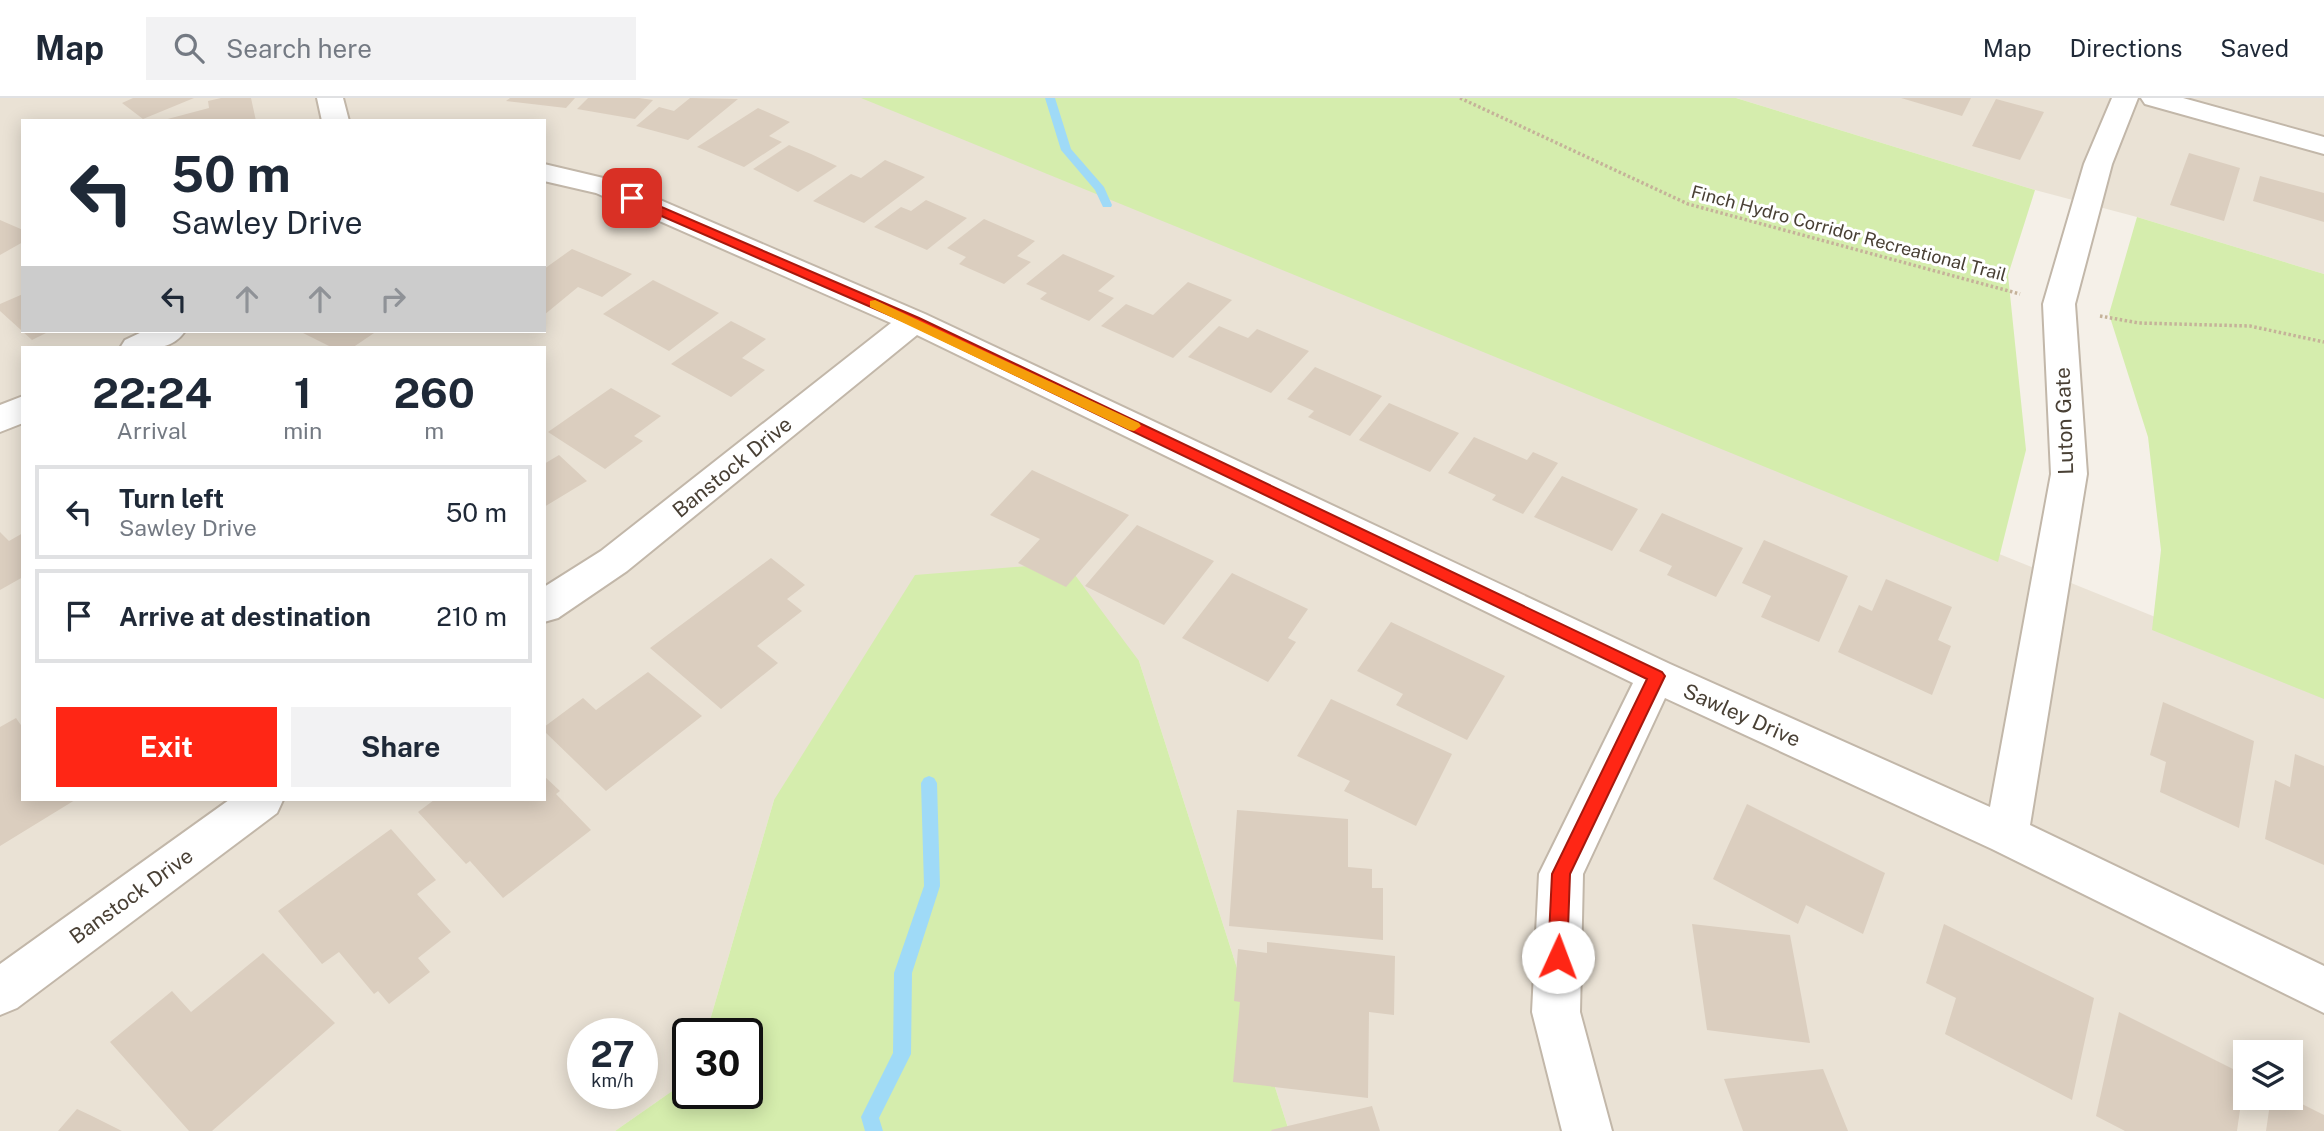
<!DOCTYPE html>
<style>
:root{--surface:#fff;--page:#f2f2f3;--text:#1f2937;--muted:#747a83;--line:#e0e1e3;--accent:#ff2615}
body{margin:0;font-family:"Public Sans",sans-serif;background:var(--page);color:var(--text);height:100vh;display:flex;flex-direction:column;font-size:26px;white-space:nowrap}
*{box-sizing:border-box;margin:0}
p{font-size:23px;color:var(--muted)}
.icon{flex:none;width:38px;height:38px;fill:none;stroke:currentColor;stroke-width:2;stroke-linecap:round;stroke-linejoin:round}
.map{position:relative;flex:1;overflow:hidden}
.panel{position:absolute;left:21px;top:248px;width:525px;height:455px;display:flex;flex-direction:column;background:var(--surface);border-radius:0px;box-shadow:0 4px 18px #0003}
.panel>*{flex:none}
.hud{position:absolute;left:21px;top:21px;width:525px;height:214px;border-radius:0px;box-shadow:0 4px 18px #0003;background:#fff;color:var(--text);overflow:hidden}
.buttons{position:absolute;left:2233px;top:942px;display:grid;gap:14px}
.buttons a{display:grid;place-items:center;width:70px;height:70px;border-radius:0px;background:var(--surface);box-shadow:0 4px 18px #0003;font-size:35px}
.speed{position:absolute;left:567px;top:920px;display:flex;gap:14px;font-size:35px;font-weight:700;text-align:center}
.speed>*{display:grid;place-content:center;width:91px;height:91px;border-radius:50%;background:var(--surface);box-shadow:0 4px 18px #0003;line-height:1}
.speed small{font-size:18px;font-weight:400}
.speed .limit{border:4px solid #111;border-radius:10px;background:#fff;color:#111}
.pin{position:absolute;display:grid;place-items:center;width:60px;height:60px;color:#fff;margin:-30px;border-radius:14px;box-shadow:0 4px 10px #0006}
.me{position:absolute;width:77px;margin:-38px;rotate:2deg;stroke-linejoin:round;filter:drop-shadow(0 0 5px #0008)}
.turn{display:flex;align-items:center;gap:24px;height:147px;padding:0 35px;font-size:32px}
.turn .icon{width:91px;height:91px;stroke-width:2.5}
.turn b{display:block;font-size:49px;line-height:60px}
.lanes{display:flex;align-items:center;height:66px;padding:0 35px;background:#0003;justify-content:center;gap:35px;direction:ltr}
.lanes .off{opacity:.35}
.eta{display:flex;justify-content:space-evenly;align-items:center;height:119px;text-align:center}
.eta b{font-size:42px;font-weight:700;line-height:49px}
.button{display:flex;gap:14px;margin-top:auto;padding:14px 35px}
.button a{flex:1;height:80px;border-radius:0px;background:var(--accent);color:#fff;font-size:28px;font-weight:700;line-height:80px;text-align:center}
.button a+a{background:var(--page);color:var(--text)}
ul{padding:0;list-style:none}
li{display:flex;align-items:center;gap:21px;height:94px;margin:0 14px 10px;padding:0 21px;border:4px solid var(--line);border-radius:0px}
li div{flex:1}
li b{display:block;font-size:26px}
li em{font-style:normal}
header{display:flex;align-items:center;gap:42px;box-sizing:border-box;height:98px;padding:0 35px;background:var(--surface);border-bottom:2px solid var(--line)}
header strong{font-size:33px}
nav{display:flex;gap:38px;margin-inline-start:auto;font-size:24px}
.search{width:490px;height:63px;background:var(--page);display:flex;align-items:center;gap:18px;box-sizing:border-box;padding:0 24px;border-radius:0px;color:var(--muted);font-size:26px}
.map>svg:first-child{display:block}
.residential{fill:#eae2d5;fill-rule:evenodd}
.green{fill:#d5edad}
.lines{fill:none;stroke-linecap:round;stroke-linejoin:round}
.stream{fill:#9fdaf7;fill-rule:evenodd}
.building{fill:#dbcebf}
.street-casing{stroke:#c2b7a9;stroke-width:4}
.path{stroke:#c5b299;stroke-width:3.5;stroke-dasharray:2.5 2.5;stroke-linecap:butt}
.street{fill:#fff;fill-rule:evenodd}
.route{fill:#ff2615;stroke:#a6190e;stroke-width:2}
.slow{fill:#f59e0b}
.labels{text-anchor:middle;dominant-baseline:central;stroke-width:6;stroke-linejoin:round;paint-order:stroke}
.far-street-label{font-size:18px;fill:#494035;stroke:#fff}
.street-label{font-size:21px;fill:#494035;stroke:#fff}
</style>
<header>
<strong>Map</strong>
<div class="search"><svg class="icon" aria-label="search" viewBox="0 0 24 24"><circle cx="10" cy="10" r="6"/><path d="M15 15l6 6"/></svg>Search here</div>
<nav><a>Map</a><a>Directions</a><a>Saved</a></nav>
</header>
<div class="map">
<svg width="2324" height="1033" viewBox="0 0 2324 1033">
<rect width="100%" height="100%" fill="#f5f0e8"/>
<path class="residential" d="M0,0h869l1455,587v446h-1035l-150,-470 -365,139 -68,234h-18v46l-73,51h-615zM23,23h521v210h-521zM23,250h521v452h-521zM583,936h59v60h-59zM2245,954h46v45h-46z
M1736,0h588v176l-187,-57 -102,-27z"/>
<path class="green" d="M861,0h875l299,92 -27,85 18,175 -28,112z
M2137,119l187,57v425l-172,-69 9,-80 -13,-113 -39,-123z
M1066,465l73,98 150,470h-674l73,-51v14h59v-60h-41l68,-234 141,-225z"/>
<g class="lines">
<path class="stream" d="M1045,0h10l16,51 33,38 8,18 -1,2h-8l-8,-17 -34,-40z
M929,678l5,2 3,5 3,103 -28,87 -1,81 -32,64 4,13h-18l-4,-14 32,-64 1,-80 30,-87 -3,-103 3,-5z"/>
</g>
<path class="building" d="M133,0h61l-51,21 -21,-16z
M221,0h30l5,23h-96l49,-13 -1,-7z
M510,0h65l-9,10 -60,-7z
M588,0h51l14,2 -18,19 -58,-10z
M690,0l48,1 -50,41 -52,-14 23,-19 15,4z
M1901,0h70l-9,18z
M1996,1l48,13 -24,48 -48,-14z
M758,10l32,14 -21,14 13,6 -38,25 -47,-20z
M789,47l22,9 26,12 -39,26 -45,-23z
M2189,55l51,15 -16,53 -54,-16z
M885,62l40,17 -61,46 -51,-22 38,-27 10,4z
M2260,78l64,17v29l-71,-21z
M926,102l41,18 -40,32 -53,-23 27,-20 10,4z
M984,121l51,22 -18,15 14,6 -27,22 -45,-20 7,-7 -19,-9z
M0,122l23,10v12l-23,13z
M572,151l60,25 -30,23 -24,-10 -34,28v-46z
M1063,156l52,22 -17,15 16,7 -25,23 -49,-22 7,-6 -21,-9z
M653,182l66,33 -50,38 -66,-37z
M1188,184l44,18 -59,58 -72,-32 25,-22 27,11z
M23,196v37h27l-18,9 -32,-29v-7z
M731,223l35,18 -24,19 23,12 -34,27 -60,-33z
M1219,228l29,12 9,-9 52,22 -38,42 -83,-36z
M303,233h74l-25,17h-19l-32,-16z
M1315,269l67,29 -32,40 -42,-19 6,-6 -27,-12z
M611,290l50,28 -27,20 9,5 -38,28 -57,-37z
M1389,305l70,30 -29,39 -71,-32z
M1474,339l53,23 6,-8 25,11 -35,51 -31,-14 4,-5 -48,-22z
M559,357l28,26 -43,26v-43z
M1032,372l97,45 -63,72 -48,-24 22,-24 -50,-24z
M1562,378l76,33 -26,42 -78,-34z
M1662,415l81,35 -27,49 -49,-22 5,-9 -33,-15z
M1137,427l77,36 -50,64 -79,-39z
M0,434l9,9 14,-8v44l-23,13z
M1764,442l84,36 -29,66 -58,-25 10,-21 -29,-13z
M771,460l34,27 -18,14 15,12 -45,35 21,17 -57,46 -71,-61z
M1232,475l76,36 -20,29 8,4 -28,40 -86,-44z
M1886,481l66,28 -14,33 13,6 -19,49 -94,-43 21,-47 13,6z
M1391,524l114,54 -38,64 -71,-35 7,-11 -46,-23z
M648,574l54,44 -96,75 -62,-60v-4l39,-29 13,12z
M1331,601l121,55 -36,72 -72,-35 6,-10 -53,-25z
M2163,604l91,39 -15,87 -79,-36 6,-30 -16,-7z
M16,620l7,10v72h52l-75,46v-119z
M2295,656l29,12v99l-59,-26 10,-59 15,7z
M544,678l16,15 -4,3 35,36 -88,68 -33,-37 -4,3 -48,-52 16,-12h110z
M1747,706l138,69 -22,61 -57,-29 -8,19 -85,-45z
M1237,712l111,9v48l24,2v19h11v52l-154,-14z
M391,731l45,51 -19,14 34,38 -33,26 12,14 -41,32 -11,-13 -4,3 -35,-42 -17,12 -44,-53z
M1692,826l98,11 20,108 -103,-13z
M1944,826l150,74 -22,102 -127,-66 11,-36 -30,-15z
M1267,844l128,14 -1,59 -25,-3 -1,86 -135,-16 7,-80 -6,-1 4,-52 29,4z
M263,855l72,70 -123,108h-23l-79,-89 62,-51 19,21z
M2119,914l126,63 -8,56h-112l-29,-15z
M1823,971l25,62h-105l-19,-52z
M2271,999h17l36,18v16h-58z
M1372,1008l8,25h-108l-1,-1z
M77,1011l15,7 30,15h-64z"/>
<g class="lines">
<defs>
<path id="street" d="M317,0h26l6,23h-27z
M2112,0h26l-26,66 -37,140 12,170 -57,351 294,141v47l-332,-164 -327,-151 -82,176 -3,138 32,119h-50l-30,-119 7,-138 94,-191 -716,-348 -290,236 -69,47 -14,4v-35l57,-36 290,-228 -295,-130 -52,-12v-17l72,17 309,133 745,350 320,143 61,-333 -8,-170 41,-140z
M2141,0h42l141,39v17l-179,-50z
M144,233h41c-14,22 -42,17 -65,17l5,-8z
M23,298v27l-23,9v-27z
M229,702h54l-6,13 -260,195 -17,7v-51z"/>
</defs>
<use href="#street" class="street-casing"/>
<path class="path" d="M1460,0l228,106 332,90
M2100,218l39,7 111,3 74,16"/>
<use href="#street" class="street"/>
</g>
<path class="route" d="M627,98h9l283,122 743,354 3,4 -95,198 -3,83 -2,7 -7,2 -7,-2 -3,-7 4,-83 95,-195 -737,-355 -283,-123z"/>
<path class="slow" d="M875,202l264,123 2,3 -7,5 -5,-1 -259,-123v-6z"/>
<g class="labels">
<g class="far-street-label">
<text transform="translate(1849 135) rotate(15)">Finch Hydro Corridor Recreational Trail</text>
</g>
<g class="street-label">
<text transform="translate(2064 323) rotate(-92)">Luton Gate</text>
<text transform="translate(732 369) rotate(-39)">Banstock Drive</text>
<text transform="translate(1742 617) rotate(24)">Sawley Drive</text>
<text transform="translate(131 798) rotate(-36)">Banstock Drive</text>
</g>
</g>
</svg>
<div class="buttons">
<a><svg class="icon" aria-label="layers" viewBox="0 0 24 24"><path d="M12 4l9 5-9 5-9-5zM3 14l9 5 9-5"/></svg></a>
</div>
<div class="speed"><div>27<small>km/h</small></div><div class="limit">30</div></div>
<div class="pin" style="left:632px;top:100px;background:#d93025"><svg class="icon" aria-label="arrive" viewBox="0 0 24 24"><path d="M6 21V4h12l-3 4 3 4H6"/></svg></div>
<svg class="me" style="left:1558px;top:859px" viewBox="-20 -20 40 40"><circle r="19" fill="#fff"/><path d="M0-13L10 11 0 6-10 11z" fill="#ff2615"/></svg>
<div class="hud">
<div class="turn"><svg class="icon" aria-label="left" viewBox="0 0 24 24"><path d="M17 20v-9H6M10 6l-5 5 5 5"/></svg><div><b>50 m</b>Sawley Drive</div></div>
<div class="lanes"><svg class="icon" aria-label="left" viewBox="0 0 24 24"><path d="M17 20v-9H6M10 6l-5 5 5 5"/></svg><svg class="icon off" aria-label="ahead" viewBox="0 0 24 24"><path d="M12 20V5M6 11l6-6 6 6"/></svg><svg class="icon off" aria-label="ahead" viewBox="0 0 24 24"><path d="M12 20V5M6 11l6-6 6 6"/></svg><svg class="icon off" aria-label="right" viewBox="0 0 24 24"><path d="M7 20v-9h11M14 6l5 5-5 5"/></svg></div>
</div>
<section class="panel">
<div class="eta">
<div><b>22:24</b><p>Arrival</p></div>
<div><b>1</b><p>min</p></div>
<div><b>260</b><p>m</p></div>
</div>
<ul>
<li><svg class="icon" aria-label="left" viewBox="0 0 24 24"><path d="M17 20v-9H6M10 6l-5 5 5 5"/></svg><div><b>Turn left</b><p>Sawley Drive</p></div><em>50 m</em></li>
<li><svg class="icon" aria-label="arrive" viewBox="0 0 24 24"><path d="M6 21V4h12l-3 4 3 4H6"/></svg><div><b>Arrive at destination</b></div><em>210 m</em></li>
</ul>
<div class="button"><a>Exit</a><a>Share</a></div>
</section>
</div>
